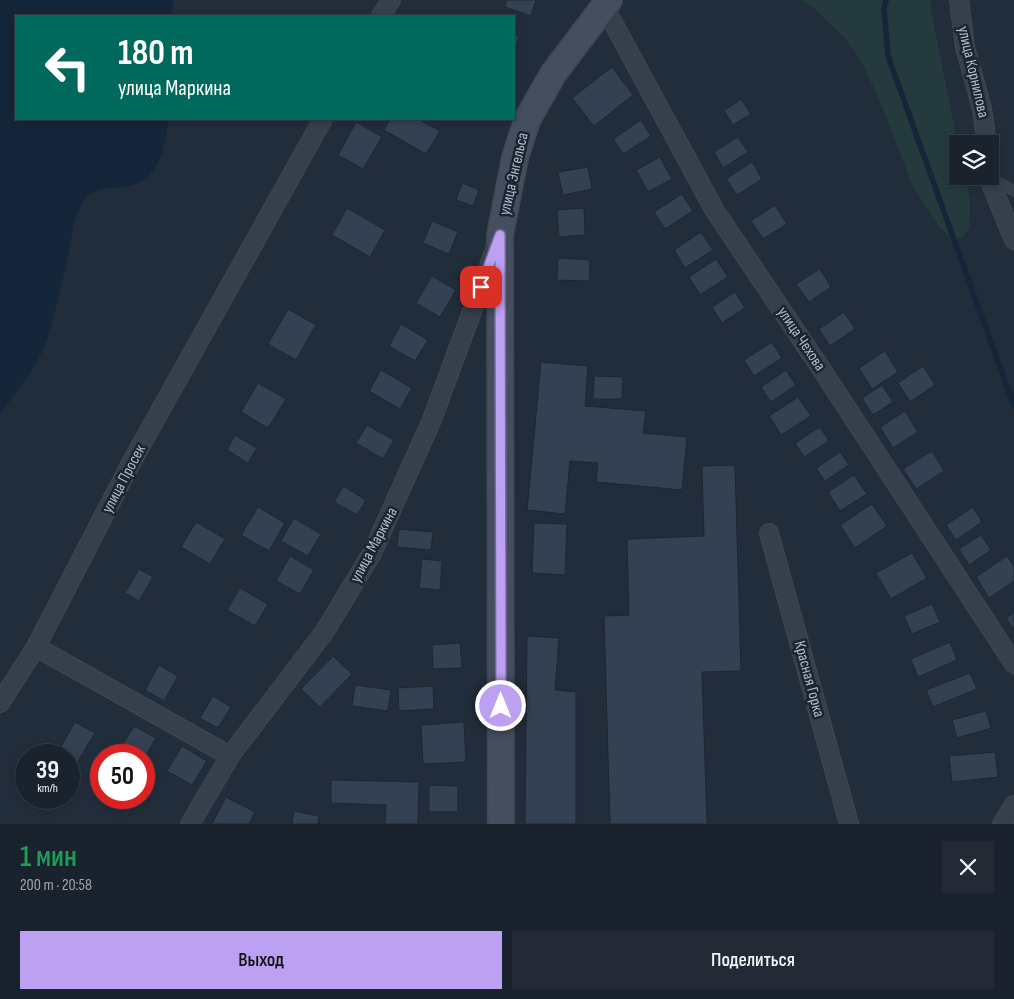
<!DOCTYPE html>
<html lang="ru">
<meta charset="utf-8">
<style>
:root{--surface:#1a222d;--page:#232a35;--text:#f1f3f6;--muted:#9fa4aa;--line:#383f49;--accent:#bca0f2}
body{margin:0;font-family:"Sofia Sans Condensed",sans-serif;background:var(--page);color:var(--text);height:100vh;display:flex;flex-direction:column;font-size:19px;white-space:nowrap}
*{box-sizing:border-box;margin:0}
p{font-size:16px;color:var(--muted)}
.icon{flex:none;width:28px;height:28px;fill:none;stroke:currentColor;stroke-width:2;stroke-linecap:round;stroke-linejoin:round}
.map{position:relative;height:824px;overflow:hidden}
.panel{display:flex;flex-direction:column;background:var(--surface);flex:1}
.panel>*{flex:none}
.hud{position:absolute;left:15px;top:15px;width:500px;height:105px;border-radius:0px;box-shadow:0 2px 8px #0003,0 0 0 1px var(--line);background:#00695c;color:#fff;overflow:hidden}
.controls{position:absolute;left:949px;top:135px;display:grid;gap:10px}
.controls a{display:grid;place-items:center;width:50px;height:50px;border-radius:0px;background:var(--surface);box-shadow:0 2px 8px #0003,0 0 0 1px var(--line);font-size:25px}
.speed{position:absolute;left:15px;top:744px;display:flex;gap:10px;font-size:25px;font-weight:700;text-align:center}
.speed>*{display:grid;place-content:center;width:65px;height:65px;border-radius:50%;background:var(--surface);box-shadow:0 2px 8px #0003,0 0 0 1px var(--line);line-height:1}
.speed small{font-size:12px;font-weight:400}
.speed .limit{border:8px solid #d22;background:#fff;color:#111}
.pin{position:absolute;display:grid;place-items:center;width:42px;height:42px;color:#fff;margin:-21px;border-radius:10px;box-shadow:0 2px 8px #0006}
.me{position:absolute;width:55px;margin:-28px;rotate:0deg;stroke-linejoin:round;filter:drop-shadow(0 0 4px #0008)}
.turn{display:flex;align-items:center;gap:18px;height:105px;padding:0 20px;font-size:22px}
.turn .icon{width:65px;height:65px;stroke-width:2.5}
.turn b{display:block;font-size:35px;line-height:42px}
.round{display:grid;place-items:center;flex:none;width:52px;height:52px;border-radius:0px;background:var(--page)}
.headline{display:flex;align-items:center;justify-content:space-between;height:85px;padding:0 20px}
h1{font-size:30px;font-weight:600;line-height:38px;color:#1e9e55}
.button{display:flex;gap:10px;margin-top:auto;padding:10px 20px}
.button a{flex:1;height:58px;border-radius:0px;background:var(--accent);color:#111;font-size:20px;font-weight:600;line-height:58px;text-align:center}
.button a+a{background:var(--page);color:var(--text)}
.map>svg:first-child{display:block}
.green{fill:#243a3d}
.water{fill:#15253a}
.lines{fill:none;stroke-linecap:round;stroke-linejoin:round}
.stream{stroke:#15253a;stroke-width:5.5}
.building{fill:#344152;stroke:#1d2633}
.lane-casing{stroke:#3f4855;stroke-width:11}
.street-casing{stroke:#3f4855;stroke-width:20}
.secondary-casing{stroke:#3f4855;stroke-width:28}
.lane{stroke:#363f4c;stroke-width:9}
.street{stroke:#363f4c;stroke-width:18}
.secondary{stroke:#444e5f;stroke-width:25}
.route-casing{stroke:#7a689d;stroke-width:12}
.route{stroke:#bca0f2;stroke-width:9}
.labels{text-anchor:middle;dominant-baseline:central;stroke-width:5;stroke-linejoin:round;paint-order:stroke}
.street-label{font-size:16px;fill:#b1bac8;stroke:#1b2431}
</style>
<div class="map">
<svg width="1014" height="824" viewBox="0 0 1014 824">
<rect width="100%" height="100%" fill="#222d3c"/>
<path class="green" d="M802,0h129v11l27,133v32h7l5,24 -1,28 -8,11 -12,-3 -9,-8 -27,-41 -34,-88 -19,-40 -16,-22 -28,-27z"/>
<path class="water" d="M0,0h173l-1,16h-156v103h152c-1,24 -9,59 -35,66 -17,5 -37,-1 -49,16 -11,14 -14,47 -18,65 -6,23 -11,48 -18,70 -9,30 -30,53 -48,78z"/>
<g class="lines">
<path class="stream" d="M886,0l-2,9 4,47 126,350"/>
</g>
<path class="building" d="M507,0h29l-5,16 -26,-9z
M514,35l5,1 -5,18z
M612,67l21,28 -39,31 -22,-28z
M741,99l10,15 -18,11 -9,-14z
M390,119h28l22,12 -14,23 -42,-24z
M641,120l10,16 -28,18 -10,-15z
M356,122l26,15 -19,32 -25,-14z
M738,137l10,15 -25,16 -9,-16z
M660,157l12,22 -24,13 -12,-22z
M752,162l10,17 -25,16 -11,-16z
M588,167l4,22 -29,6 -5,-23z
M462,183l17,7 -6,16 -17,-6z
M682,194l11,17 -28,18 -11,-17z
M775,205l12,19 -24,15 -12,-18z
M347,208l38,22 -15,27 -38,-22z
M584,208l1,27 -26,2 -2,-27z
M432,221l26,11 -9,22 -26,-11z
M701,232l12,18 -28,18 -11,-18z
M558,258l32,2 -1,21 -32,-1z
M716,259l12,18 -28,18 -11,-18z
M820,269l11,18 -22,15 -13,-18z
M432,276l24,14 -16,27 -24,-14z
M735,292l10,16 -23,15 -10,-16z
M288,309l28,16 -20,35 -28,-16z
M844,312l11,17 -25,17 -11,-17z
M401,324l27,16 -13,21 -26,-15z
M772,342l10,16 -28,18 -10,-16z
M885,351l13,21 -26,17 -13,-21z
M541,362l47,4 -3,40 61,5 -3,22 44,4 -5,53 -86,-8 2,-19 -28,-2 -5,53 -38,-4z
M923,366l12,19 -25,17 -12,-19z
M381,370l31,18 -12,21 -31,-18z
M786,370l10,15 -25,17 -10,-15z
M594,376l29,1 -1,22h-29z
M258,383l28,16 -18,29 -27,-16z
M882,385l11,17 -20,13 -11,-17z
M798,397l13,19 -30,19 -12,-19z
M905,411l13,21 -25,16 -13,-21z
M367,425l27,15 -11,19 -27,-16z
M820,427l9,14 -25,16 -9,-14z
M235,435l22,13 -9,15 -21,-13z
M932,451l12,20 -28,18 -13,-20z
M840,452l9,13 -24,16 -9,-13z
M735,465l6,206 -39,1 5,152h-97l-6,-208 25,-1 -2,-76 77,-3 -2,-70z
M854,475l13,19 -27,17 -12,-19z
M343,486l23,14 -9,15 -23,-13z
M872,504l15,22 -32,22 -15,-23z
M258,507l27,16 -16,28 -28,-16z
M973,507l9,15 -26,18 -10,-15z
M294,518l27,16 -13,22 -27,-15z
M196,522l29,17 -15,25 -29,-17z
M534,523l33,1 -2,51 -33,-2z
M399,529l34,3 -2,18 -34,-3z
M981,535l10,15 -22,15 -10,-16z
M912,553l15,25 -36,21 -15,-26z
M290,556l24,14 -14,24 -24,-13z
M1007,556l7,10v15l-25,17 -13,-21z
M422,559l20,2 -2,29 -21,-2z
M139,569l14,8 -14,24 -14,-8z
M240,588l28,16 -13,22 -28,-16z
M932,604l8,18 -28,12 -8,-18z
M1014,613v17l-8,-12z
M527,636l32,2 -4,52 21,2v132h-51z
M950,642l7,18 -39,17 -7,-18z
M460,643l2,25 -29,1 -1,-24z
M333,656l19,18 -32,33 -19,-18z
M159,665l19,11 -14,25 -19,-11z
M970,673l7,16 -44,18 -7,-17z
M355,685l36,5 -3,21 -36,-5z
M433,686l1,23 -35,2 -1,-23z
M213,696l18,11 -13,21 -18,-10z
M986,711l5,17 -34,10 -5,-18z
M75,722l20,11 -20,33 -6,-4v-7h-13z
M464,722l2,40 -43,2 -2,-39z
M134,726l22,12 -12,21v-4h-21l-5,-3z
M182,746l25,15 -15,24 -25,-14z
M995,752l3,25 -46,5 -3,-26z
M69,762l6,4 -6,11z
M26,779v12l-5,-3z
M331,780l88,2 -1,42h-33l1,-19 -55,-2z
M429,785l29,1v26h-29z
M226,797l29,15 -6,12h-37z
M37,798h20l-5,8z
M294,811l25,5 -1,8h-26z"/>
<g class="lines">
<defs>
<path id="lane" d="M991,178l23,13"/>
<path id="street" d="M959,0l6,47 17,62 5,35
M604,6l111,205 109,162 190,291
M381,16l10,-16
M988,176l26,64
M769,533l80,291
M36,647l194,109
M0,703l36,-56 95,-184 192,-344
M190,824l40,-68 95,-125 47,-78 59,-131 65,-175
M1002,824l12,-19"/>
<path id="secondary" d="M501,824l-1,-589 15,-77 12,-38 26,-46 56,-74"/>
</defs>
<use href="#lane" class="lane-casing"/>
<use href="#street" class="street-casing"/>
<use href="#secondary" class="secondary-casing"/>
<use href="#lane" class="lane"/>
<use href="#street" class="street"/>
<use href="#secondary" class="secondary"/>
</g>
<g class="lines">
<defs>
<path id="route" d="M481,287l19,-52 1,471"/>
</defs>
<use href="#route" class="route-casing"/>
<use href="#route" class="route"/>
</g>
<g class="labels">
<g class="street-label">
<text transform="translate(973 72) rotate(77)">улица Корнилова</text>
<text transform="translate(514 174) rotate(-77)">улица Энгельса</text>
<text transform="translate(801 339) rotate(56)">улица Чехова</text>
<text transform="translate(124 479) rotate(-62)">улица Просек</text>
<text transform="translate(374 545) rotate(-62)">улица Маркина</text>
<text transform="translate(809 679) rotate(75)">Красная Горка</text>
</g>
</g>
</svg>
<div class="controls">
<a><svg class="icon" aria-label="layers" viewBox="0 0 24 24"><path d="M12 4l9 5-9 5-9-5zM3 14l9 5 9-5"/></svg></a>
</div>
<div class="speed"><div>39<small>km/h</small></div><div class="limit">50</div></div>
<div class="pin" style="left:481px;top:287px;background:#d93025"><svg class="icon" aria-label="arrive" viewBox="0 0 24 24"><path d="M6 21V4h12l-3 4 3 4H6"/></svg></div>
<svg class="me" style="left:501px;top:706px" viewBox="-20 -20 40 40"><circle r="17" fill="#bca0f2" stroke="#fff" stroke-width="3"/><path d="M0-11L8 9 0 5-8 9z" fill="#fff"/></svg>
<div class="hud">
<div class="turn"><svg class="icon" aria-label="left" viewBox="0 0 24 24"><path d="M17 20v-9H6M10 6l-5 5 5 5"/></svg><div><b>180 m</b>улица Маркина</div></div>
</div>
</div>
<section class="panel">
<div class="headline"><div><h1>1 мин</h1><p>200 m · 20:58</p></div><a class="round"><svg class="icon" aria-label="close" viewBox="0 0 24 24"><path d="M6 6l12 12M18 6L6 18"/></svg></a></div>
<div class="button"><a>Выход</a><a>Поделиться</a></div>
</section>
